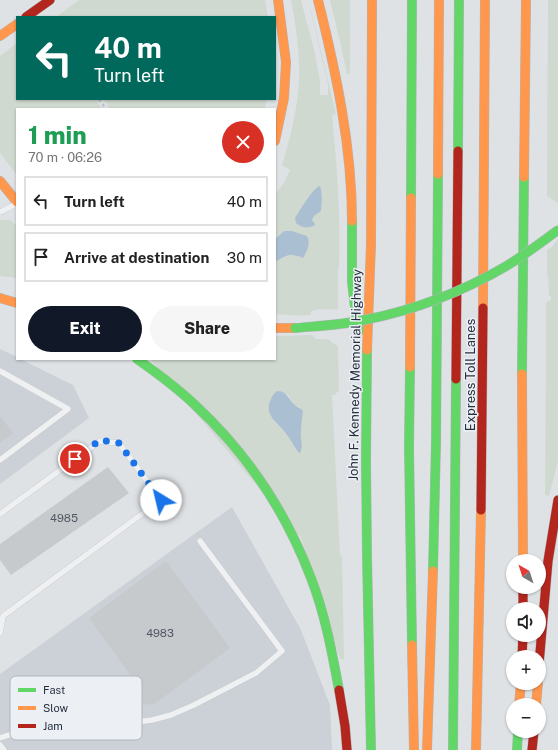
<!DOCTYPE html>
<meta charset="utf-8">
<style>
:root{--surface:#fff;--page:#f6f6f6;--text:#222;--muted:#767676;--line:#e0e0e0;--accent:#111827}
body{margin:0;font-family:"Public Sans",sans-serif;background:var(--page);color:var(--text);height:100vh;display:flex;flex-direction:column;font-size:15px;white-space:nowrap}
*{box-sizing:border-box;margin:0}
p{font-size:13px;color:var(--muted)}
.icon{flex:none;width:22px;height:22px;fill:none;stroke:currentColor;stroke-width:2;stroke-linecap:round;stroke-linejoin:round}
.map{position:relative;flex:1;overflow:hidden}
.drawer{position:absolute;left:16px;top:108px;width:260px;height:252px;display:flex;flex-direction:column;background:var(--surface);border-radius:0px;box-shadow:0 1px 3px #0004}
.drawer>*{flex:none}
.banner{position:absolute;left:16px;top:16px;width:260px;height:84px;border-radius:0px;box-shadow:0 1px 3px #0004;background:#00695c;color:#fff;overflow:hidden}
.needle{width:26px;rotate:321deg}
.buttons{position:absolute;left:506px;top:554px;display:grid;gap:8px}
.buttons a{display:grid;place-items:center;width:40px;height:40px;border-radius:50%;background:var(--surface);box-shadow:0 1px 3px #0004;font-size:20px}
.pin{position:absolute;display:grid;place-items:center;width:34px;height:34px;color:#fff;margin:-17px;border:2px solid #fff;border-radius:50%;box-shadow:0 1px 4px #0007}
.me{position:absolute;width:44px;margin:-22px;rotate:324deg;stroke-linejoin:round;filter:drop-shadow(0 0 3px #0008)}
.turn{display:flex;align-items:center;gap:14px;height:84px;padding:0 12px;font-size:18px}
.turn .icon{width:52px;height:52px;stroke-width:2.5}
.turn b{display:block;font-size:28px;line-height:34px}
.round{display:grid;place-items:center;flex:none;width:42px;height:42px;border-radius:21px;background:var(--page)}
.summary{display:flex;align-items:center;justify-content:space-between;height:68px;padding:0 12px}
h1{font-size:24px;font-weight:800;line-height:30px;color:#1e9e55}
.button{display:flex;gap:8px;margin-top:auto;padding:8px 12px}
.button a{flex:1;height:46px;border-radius:24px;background:var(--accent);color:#fff;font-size:16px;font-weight:800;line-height:46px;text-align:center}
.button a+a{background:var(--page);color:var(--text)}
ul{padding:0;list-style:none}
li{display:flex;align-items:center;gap:12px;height:50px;margin:0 8px 6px;padding:0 4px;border:2px solid var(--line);border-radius:0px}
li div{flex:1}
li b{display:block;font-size:15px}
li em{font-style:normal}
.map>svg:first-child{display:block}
.built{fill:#ccd1d8}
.green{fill:#d0d9cf;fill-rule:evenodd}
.water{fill:#abbfd2}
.building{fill:#c7cacd}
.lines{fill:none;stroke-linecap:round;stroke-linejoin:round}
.lane-casing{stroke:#bdc0c3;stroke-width:6}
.fast-casing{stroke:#b1b5ba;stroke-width:10}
.slow-casing{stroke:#b1b5ba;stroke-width:10}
.jam-casing{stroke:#b1b5ba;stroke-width:10}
.path{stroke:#bec0c5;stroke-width:2.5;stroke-dasharray:3 3;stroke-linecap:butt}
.lane{stroke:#eef0f2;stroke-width:5.5}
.fast{stroke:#63d668;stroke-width:9}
.slow{stroke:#ff974d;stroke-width:9}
.jam{stroke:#b3261e;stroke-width:9}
.fast-bridge-casing{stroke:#b1b5ba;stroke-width:10;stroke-linecap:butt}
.fast-bridge{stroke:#63d668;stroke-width:9}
.route{stroke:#1a73e8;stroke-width:7;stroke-dasharray:0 12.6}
.labels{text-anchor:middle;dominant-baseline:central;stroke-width:3;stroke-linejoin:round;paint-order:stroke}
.number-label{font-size:11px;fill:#4f5662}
.street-label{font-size:13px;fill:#262f3e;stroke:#ecf0f5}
.key{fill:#ecf0f5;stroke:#b1b6be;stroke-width:1}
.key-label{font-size:11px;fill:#262f3e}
</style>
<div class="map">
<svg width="558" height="750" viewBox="0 0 558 750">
<rect width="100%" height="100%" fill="#dfe2e5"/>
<path class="built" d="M0,349l17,8v2h3l53,26 16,33 -89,66z
M232,507l69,123 29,75 2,45h-332v-76z"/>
<path class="green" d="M79,0h186l3,17h-212z
M291,0h10l13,49 6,32v14h8v-11l-2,-8 -16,-68v-2l26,108 -4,1c5,51 9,101 7,152l-1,1v41c-9,2 -18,-2 -27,3l-1,3c-12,1 -23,0 -35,-1v-52c9,-4 10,-7 21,-7l8,-20 -12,-4h-8l-9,8v-44l10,-14 5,-11 -8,-5c8,-25 16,-59 17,-85 1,-27 -3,-54 -8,-80zM317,187h2l2,1 1,10 -1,13 -7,5 -2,4 -17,-2z
M330,0h20v74h-3l-6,-28z
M548,0h10v203l-11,-7z
M17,43v56h79l6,10h-85v66l-17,-22v-97z
M103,99h164l-2,10h-155z
M0,220h10l7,6v52l-17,-2z
M558,239v222l-9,35 -4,-1 1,-147v-45l3,-3h2v-4h-2l-1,-20 -1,-1v-25c7,-3 6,-6 11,-11z
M312,335l4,4h12l6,5 4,2 1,44 -4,5h-3l8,160 2,1 2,103h-4l-39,-121 -151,-179h125v-23zM277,391l11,4 6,9 6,4v24l2,12 -14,-8 -12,-13 -6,-21 4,-8z"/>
<path class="water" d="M319,186l2,2 1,10 -1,13 -7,5 -2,4 3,4 -1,2c-8,2 -12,2 -18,-3l-1,-5c5,-8 17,-28 24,-32z
M284,231h8l15,5c4,8 0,15 -4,22 -15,-6 -16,-2 -28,4v-23z
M277,391c10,0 11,8 18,14 3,3 6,3 8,6 -1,7 -2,13 -2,20 -1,8 3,14 -1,22h-1c-4,-5 -7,-12 -12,-18 -7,-11 -23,-19 -17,-34 2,-4 3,-7 7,-10z"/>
<path class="building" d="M0,416l13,17 -13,10z
M108,467l21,26 -118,82 -11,-15v-16z
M166,561l64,87 -77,57 -9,-1 -14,-20 1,-8 -42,-58z"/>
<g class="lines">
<defs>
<path id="lane" d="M0,212l14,-7
M0,371l68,38 -68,51
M0,514l100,-73 19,2 42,57 -158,116 -3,17
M0,738l33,-11 22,-4 26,-2 27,2h21l23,-3 19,-5 23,-10 62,-32 26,-22 -82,-110
M0,745l4,5"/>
<path id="fast" d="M458,151l1,-151
M411,198l1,-198
M352,221v61l3,26 4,23
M367,350l-1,111 1,95 4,194
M137,359c20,14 39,28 57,45 52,48 92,108 117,174 14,36 21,74 28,112
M410,367l-1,80 3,198
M522,374l2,-197
M433,571l3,-129 2,-268
M453,750l3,-371
M517,750l1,-19"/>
<path id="slow" d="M318,0c18,72 34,146 34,221
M0,36l17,-12
M275,141l9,-43 2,-36 -8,-62
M438,174l1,-174
M524,177l2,-177
M0,181l17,21
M0,298l17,5
M483,308l2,-308
M275,328h20
M367,350l4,-106 1,-244
M410,367l1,-169
M522,374l1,187
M412,645l2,105
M519,705l2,-22
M536,705l2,-22
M427,750l6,-179
M476,750l5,-240"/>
<path id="jam" d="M26,17l24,-17
M456,379l2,-228
M481,510l2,-202
M523,587v22
M522,657l1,-22
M539,664l9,-103 10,-61
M339,690l6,36 2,24
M532,750l2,-19"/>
</defs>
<use href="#lane" class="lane-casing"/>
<use href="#fast" class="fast-casing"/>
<use href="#slow" class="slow-casing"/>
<use href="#jam" class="jam-casing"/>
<path class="path" d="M99,99l7,10"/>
<use href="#lane" class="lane"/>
<use href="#fast" class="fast"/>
<use href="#slow" class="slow"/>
<use href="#jam" class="jam"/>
<defs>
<path id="fast-bridge" d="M295,328c23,-2 46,-3 69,-8 51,-10 100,-29 144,-55 18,-11 34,-23 50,-35"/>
</defs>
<use href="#fast-bridge" class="fast-bridge-casing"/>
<use href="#fast-bridge" class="fast-bridge"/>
</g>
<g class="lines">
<path class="route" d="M75,459l25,-19 19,3 42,57"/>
</g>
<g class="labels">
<g class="number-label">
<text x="64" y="518">4985</text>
<text x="160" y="633">4983</text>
</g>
<g class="street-label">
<text transform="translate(355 375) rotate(-89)">John F. Kennedy Memorial Highway</text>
<text transform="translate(470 375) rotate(-90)">Express Toll Lanes</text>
</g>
</g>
<rect x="10" y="676" width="132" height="64" rx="6" class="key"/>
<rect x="18" y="688" width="18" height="4" fill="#63d668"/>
<rect x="18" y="706" width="18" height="4" fill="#ff974d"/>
<rect x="18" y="724" width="18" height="4" fill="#b3261e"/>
<g class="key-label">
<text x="43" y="694">Fast</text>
<text x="43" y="712">Slow</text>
<text x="43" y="730">Jam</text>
</g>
</svg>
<div class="buttons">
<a><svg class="needle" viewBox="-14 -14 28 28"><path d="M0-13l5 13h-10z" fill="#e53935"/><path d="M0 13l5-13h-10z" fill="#767676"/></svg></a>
<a><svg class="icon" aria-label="sound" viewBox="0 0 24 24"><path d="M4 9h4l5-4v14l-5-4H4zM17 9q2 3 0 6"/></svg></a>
<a>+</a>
<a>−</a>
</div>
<div class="pin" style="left:75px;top:459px;background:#d93025"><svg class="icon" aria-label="arrive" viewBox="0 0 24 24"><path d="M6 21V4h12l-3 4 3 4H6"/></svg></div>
<svg class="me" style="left:161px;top:500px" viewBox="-20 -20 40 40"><circle r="19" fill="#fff"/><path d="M0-13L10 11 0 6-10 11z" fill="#1a73e8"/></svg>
<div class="banner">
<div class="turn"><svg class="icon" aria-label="left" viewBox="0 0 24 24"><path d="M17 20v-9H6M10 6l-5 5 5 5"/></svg><div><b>40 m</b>Turn left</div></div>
</div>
<section class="drawer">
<div class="summary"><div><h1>1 min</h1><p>70 m · 06:26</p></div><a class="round" style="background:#d93025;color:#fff"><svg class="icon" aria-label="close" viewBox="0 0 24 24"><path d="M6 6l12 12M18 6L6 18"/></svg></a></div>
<ul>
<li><svg class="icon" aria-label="left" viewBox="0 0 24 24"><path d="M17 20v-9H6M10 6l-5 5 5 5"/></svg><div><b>Turn left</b></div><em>40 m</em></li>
<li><svg class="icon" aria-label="arrive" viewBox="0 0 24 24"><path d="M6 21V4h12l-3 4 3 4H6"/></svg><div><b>Arrive at destination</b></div><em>30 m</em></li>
</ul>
<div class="button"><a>Exit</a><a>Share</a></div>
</section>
</div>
